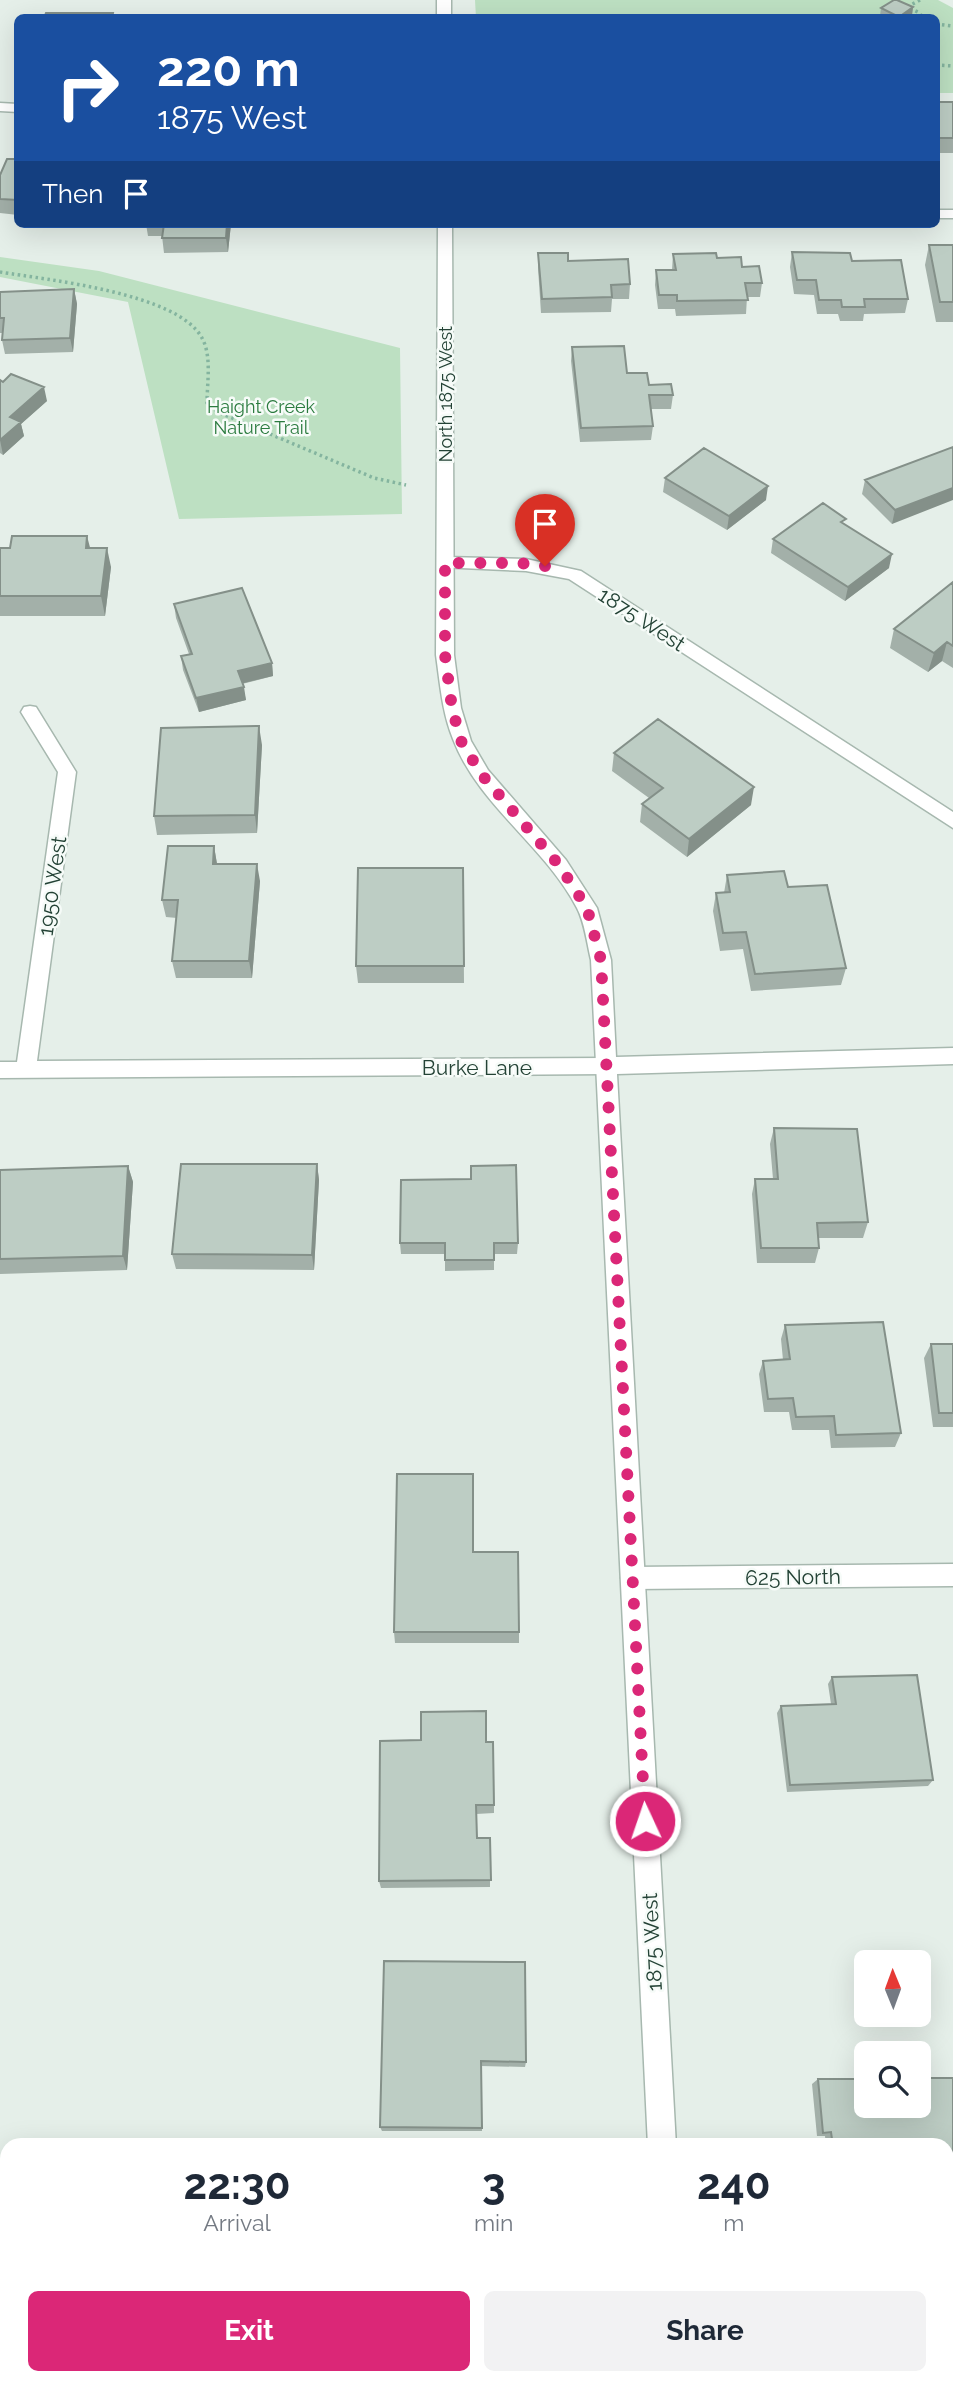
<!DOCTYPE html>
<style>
:root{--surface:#fff;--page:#f2f2f3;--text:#1f2937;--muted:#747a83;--accent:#db2777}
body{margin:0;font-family:Raleway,sans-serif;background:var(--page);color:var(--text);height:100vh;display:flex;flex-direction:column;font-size:26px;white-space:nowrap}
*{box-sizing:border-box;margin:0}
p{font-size:23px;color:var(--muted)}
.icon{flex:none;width:38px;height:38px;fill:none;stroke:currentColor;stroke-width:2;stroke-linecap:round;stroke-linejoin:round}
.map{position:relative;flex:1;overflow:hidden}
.sheet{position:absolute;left:0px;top:2138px;width:954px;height:247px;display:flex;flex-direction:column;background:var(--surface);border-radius:21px 21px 0 0;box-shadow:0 7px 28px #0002}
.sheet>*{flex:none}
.guide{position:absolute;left:14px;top:14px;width:926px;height:214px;border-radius:10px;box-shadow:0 7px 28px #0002;background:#1a4fa0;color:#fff;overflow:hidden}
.needle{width:46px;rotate:359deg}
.fabs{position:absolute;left:854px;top:1950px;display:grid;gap:14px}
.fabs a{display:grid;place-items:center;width:77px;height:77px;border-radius:10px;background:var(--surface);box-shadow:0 7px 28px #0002;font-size:35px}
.pin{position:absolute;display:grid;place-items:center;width:60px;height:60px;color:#fff;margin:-72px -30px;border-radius:50% 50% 50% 0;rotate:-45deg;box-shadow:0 0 7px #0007}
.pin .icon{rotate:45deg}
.me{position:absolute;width:77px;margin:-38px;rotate:357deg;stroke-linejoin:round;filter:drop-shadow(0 0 5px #0008)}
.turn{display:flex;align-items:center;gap:24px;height:147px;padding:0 28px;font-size:32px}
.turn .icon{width:91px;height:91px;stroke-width:2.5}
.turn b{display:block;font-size:49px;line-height:60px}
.then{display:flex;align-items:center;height:66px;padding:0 28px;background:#0003;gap:14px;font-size:26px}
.eta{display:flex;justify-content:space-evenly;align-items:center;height:119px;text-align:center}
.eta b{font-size:42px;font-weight:700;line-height:49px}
.cta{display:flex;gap:14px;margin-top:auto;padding:14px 28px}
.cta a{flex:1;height:80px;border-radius:10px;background:var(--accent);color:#fff;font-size:28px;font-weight:700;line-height:80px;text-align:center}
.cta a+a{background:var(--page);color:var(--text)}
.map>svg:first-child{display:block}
.green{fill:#bde0c2}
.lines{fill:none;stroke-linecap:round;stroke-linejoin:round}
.minor-casing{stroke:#a7b8af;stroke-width:3}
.tertiary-casing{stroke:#a7b8af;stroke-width:3}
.path{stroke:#84b49f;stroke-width:3.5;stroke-dasharray:2.5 3.5;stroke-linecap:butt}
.minor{fill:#fff;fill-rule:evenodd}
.tertiary{fill:#fff;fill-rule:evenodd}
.wall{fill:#a3b0a9}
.shaded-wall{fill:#849089}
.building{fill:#bdcdc4;stroke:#849089;stroke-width:2}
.route{stroke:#db2777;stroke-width:12;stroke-dasharray:0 21.6}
.labels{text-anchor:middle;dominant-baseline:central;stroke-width:5;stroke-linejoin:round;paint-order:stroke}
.far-street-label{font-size:18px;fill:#234235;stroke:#f6fbf8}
.far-park-label{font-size:18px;fill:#2b7b3f;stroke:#f6fbf8}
.street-label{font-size:21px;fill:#234235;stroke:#f6fbf8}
</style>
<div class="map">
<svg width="953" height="2384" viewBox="0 0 953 2384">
<rect width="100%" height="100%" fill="#e5efe9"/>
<path class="green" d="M475,0h463l15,8v85h-17v-75h-460z
M0,257l99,14 301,77 2,166 -223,5 -51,-217 -128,-25z"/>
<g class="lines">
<defs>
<path id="minor" d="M0,103l18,1v8l-18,-1z
M936,210h17v8h-17z
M445,557l81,2 55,12 372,241v16l-384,-249 -43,-8 -87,-4 -2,-4 2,-4z
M30,706l6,1 40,65 -39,289 569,-3 7,2 3,6 -3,6 -7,2 -606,4v-16h17l41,-290 -37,-60 3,-5z
M953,1564v22l-320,3 -8,-3 -4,-8 4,-8 8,-3z"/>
<path id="tertiary" d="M437,0h14v18h-14z
M438,224h14l2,431 7,53 10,33 17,29 78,90 31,48 14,52 5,97 337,-9v16l-336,10 59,1072h-28l-57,-1186c-4,-16 -6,-37 -14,-52 -32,-62 -99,-103 -124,-169 -11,-27 -13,-56 -17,-84z
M660,2378h28v6h-28z"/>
</defs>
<use href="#minor" class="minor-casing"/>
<use href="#tertiary" class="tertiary-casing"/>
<path class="path" d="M920,0l-13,7 13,6 2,5
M936,24l17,2
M936,65l17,1
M0,272c48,8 178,21 202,66 10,18 5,45 5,65l11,9 156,66 32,7"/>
<use href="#minor" class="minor"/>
<use href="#tertiary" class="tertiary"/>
</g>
<path class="wall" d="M913,7l-1,8 -4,3h-24l-4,-2 1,-8z
M936,102h17v51h-17z
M18,159v56l-18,-2v-38z
M146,224h85l-3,28 -64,1 -2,-17h-14z
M929,245h24v77h-17l-11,-57z
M792,252l60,9 56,38 -3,14 -41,1 -1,7h-23l-2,-7h-21l-3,-19 -20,-1 -4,-27z
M538,253l30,8 62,23 -1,15h-17l-1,13 -70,1 -3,-45z
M673,254l44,4 25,9 20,16 -2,14h-13l-1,17 -70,2 -1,-7h-17l-3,-24 1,-15h16z
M74,289l3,15 -4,48 -68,2 -3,-14v-7h-2v-41z
M572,347l77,38 24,10 -2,14h-20l2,17 -2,14 -71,2 -9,-81z
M0,380l47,21 -26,23 3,12 -21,19 -3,-2z
M953,447l-61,77 -30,-30 3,-14z
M665,478l101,22 -39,30 -64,-38z
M845,525l44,43 -44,33 -74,-48 2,-14z
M0,548h90l21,19 -6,49h-105z
M953,582v86l-11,-7 -14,11 -38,-24 4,-19z
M174,604l98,59 1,13 -31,8 4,16 -47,12 -16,-42 -2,-14 8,-2 -13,-36z
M262,745l-5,88 -100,2 -3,-19z
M614,753l137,52 -64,52 -47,-35 2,-18 7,-6 -37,-27z
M214,846l3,18 43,17 -8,97h-76l-4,-17 5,-43 -11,-1 -4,-17z
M463,868l1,115h-106l-2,-17z
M727,875l61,12 58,81 -5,17 -90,6 -8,-42 -23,2 -7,-40 3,-18h8z
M774,1128l94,94 -5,16h-44v10l-4,15h-58l-5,-69 3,-15h18l-3,-35z
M317,1164l2,16 -5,90 -138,-1 -4,-15z
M128,1166l5,16 -6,88 -127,4v-104z
M471,1179l47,64 -1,11h-23v16l-49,1v-17h-44l-1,-11z
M785,1325l116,108 -6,14 -64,1 -2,-18h-37l-3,-18h-25l-5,-38 4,-13 20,-1 -2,-21z
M931,1344h22v83h-20l-9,-69z
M394,1632h125v11h-124z
M832,1677l101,103 -5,6 -141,6 -10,-79 4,-7 50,-2 -3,-20z
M486,1742l8,63v8l-18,1 1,24h13v49l-109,1 -2,-7z
M384,1961l142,101 -1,5 -44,-1 1,65h-100l-2,-4z
M953,2078v174h-6v-106h-121l-1,-10h-8l-5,-52 6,-5z"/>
<path class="shaded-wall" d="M913,7l-1,8 -4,3h-9z
M227,224h4l-3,28 -2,-14z
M74,289l3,15 -4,48 -3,-14z
M44,387l3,14 -26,23 3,12 -21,19 -3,-15 10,-23z
M768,486l-2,14 -39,30 2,-14z
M953,488v12l-61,24 3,-14z
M87,536l5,19 -6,-7z
M107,548l4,19 -6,49 -4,-20z
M892,554l-3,14 -44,33 3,-14z
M947,642l-5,19 -14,11 6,-19z
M272,663l1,13 -33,8 -2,-13z
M244,687l2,13 -47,12 -3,-14z
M259,726l3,19 -5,88 -2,-18z
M754,787l-3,18 -64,52 2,-18z
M214,846l3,18h-4z
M257,864l3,17 -8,97 -3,-17z
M317,1164l2,16 -5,90 -2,-15z
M128,1166l5,16 -6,88 -4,-14z"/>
<path class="building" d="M894,0h3l16,7 -14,10 -18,-9z
M46,13h67l-1,5h-68z
M936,102h17v36h-17z
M7,159h11v41l-18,-1v-24z
M164,224h63l-1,14h-64z
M929,245h24v57h-13z
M792,252l58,1 2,8 49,-1 7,39h-44l1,8h-23l-1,-7h-22l-3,-20h-19z
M538,253h30v8l60,-2 2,25 -19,1 1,12 -70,2z
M716,253l1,5 24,-1 1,10 17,-1 3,17h-17l3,17 -71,1v-6h-18l-3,-25h20l-3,-16z
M74,289l-4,49 -68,2 2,-22h-4v-26z
M624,346l3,27h20l2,12 22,-1 2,11h-24l4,31 -72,2 -9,-81z
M11,374l33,13 -34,30 11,5 -21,18v-60l3,2z
M953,447v41l-58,22 -30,-30z
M704,448l64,38 -39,30 -64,-38z
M823,503l23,16 -5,3 51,32 -44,33 -75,-48z
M12,536h75l-1,12h21l-6,48h-101v-48h10z
M953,582v64l-6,-4 -13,11 -40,-24z
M242,588l30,75 -34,8 6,16 -48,11 -15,-42 11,-2 -18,-50z
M658,719l96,68 -65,52 -47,-35 21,-16 -49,-35z
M259,726l-4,89 -101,1 7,-88z
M168,846h46l-1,18h44l-8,97h-77l6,-61h-16z
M358,868h105l1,98h-108z
M784,871l4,16 39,-2 19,83 -91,6 -9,-42 -23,1 -7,-40 14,-1 -3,-17z
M774,1128l83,1 11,93 -51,1 2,25h-58l-6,-69h23z
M181,1164h136l-5,91 -140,-1z
M516,1165l2,78h-24v17h-49v-17h-45l1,-63 70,-1v-13z
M128,1166l-5,90 -123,3v-89z
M883,1322l18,111 -65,2 -2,-19 -38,1 -3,-19 -25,1 -5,-38 27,-2 -5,-34z
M931,1344h22v69h-14z
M397,1474h76v78h45l1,80h-125z
M917,1675l16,105 -143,5 -9,-79 55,-2 -4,-27z
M486,1711v31h7l1,63h-18l1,33h13l1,42 -112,1 1,-140 41,-1v-28z
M384,1961l141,1 1,100 -45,-1 1,67 -102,-1z
M919,2078h34v172h-6v-104h-114l-2,-14 -8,1 -5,-54h48v26h53z
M361,2378h138v6h-138z"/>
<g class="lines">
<path class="route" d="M545,566l-26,-3h-74v92l7,53 9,33 21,34 77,90 28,43 14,52 44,861"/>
</g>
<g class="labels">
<g class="far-street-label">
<text transform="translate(445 394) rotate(-90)">North 1875 West</text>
</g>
<g class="far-park-label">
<text x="261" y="406">Haight Creek<tspan x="261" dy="21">Nature Trail</tspan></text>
</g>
<g class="street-label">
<text transform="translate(642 619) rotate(33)">1875 West</text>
<text transform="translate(52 886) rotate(-82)">1950 West</text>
<text x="477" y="1067">Burke Lane</text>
<text transform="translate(793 1577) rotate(-1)">625 North</text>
<text transform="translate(652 1942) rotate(-93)">1875 West</text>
</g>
</g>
</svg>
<div class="fabs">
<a><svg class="needle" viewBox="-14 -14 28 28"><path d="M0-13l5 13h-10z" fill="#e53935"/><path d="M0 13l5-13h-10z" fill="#747a83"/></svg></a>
<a><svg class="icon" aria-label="search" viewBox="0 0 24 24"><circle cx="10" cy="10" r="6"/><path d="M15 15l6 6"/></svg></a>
</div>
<div class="pin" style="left:545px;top:566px;background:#d93025"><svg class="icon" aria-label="arrive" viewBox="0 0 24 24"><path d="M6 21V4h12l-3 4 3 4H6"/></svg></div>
<svg class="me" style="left:645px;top:1821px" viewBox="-20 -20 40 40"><circle r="17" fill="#db2777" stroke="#fff" stroke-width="3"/><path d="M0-11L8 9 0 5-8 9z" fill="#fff"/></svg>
<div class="guide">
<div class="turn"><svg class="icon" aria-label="right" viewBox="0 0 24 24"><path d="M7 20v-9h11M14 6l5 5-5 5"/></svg><div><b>220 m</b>1875 West</div></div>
<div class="then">Then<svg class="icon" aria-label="arrive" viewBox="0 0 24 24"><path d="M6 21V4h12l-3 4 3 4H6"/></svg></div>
</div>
<section class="sheet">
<div class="eta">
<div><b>22:30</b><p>Arrival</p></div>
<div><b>3</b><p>min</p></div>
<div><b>240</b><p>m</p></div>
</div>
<div class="cta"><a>Exit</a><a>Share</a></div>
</section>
</div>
